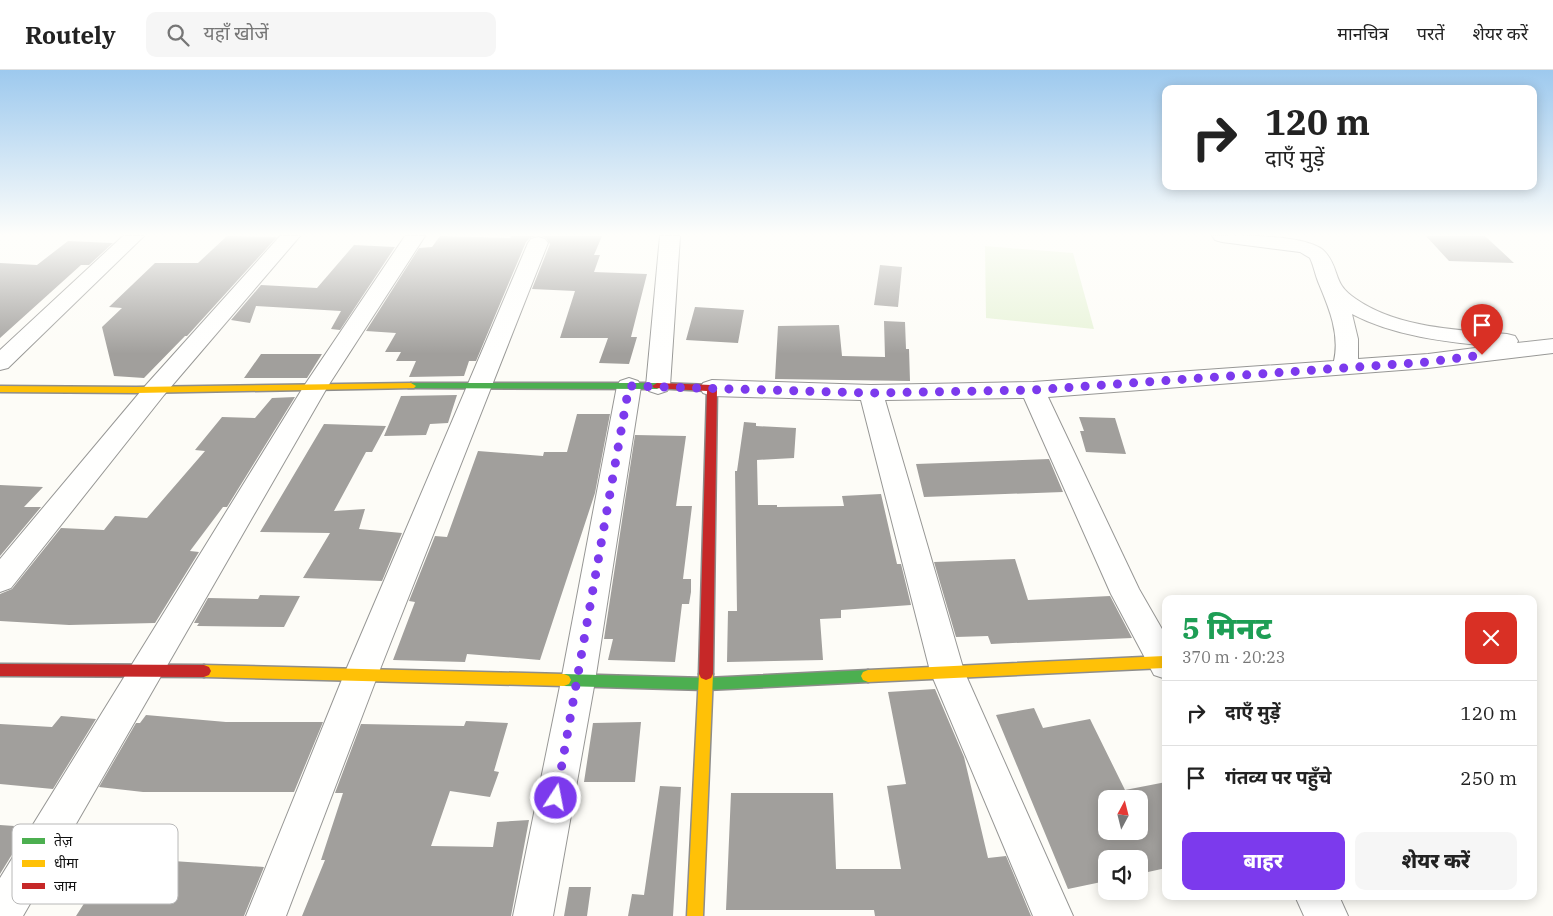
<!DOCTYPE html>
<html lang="hi">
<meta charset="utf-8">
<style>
:root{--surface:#fff;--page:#f6f6f6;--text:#222;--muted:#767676;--line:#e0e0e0;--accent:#7c3aed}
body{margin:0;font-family:"IBM Plex Serif","Noto Sans Devanagari",serif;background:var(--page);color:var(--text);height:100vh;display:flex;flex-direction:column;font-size:19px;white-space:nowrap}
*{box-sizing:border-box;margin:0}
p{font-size:16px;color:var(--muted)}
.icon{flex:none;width:28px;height:28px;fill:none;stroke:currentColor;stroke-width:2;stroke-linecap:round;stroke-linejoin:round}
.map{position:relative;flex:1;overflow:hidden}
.drawer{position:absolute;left:1162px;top:525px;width:375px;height:305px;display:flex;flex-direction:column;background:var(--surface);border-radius:10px;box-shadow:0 2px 12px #0003}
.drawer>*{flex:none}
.top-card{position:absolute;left:1162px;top:15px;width:375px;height:105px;border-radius:10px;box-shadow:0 2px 12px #0003;background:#fff;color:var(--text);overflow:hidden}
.needle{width:32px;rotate:7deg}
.controls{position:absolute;left:1098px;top:720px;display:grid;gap:10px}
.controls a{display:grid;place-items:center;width:50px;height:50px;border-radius:10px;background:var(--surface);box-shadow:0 2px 12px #0003;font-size:25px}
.pin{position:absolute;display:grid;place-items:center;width:42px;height:42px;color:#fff;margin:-51px -21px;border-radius:50% 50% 50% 0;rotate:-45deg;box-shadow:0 0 5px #0007}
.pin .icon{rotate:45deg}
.me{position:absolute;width:55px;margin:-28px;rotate:11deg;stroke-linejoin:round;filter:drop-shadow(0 0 4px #0008)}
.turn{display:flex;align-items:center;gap:18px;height:105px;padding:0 20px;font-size:22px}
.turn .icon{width:65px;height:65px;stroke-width:2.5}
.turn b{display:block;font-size:35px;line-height:42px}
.round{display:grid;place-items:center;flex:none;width:52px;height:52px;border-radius:10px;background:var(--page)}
.head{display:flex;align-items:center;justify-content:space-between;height:85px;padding:0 20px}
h1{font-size:30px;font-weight:800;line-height:38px;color:#1e9e55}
.cta{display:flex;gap:10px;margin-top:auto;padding:10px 20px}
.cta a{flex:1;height:58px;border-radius:10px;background:var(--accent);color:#fff;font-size:20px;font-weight:800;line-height:58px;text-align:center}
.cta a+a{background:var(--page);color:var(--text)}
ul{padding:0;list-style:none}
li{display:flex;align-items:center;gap:15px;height:65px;padding:0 20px;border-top:1px solid var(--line)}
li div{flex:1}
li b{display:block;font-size:19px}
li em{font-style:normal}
header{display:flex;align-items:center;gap:30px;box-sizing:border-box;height:70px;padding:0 25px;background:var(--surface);border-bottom:1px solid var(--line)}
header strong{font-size:24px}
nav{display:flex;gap:28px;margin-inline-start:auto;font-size:18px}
.search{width:350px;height:45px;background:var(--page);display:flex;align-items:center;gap:12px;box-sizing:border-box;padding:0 18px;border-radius:10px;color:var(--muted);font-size:19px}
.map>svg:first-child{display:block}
.green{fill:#e7f3d7}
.building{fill:#a19f9c;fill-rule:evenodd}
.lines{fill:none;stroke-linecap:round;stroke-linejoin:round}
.street-casing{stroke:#979795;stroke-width:2}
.fast-casing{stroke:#8e8d8b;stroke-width:3}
.slow-casing{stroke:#8e8d8b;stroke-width:3}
.jam-casing{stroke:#8e8d8b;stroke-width:3}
.street{fill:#fffffe;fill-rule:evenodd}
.fast{fill:#4caf50;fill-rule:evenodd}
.slow{fill:#ffc107;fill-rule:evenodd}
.jam{fill:#c62828;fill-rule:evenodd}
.route{stroke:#7c3aed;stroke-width:9;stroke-dasharray:0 16.2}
.key{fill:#fff;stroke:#b8b8b8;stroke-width:1}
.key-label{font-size:14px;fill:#111}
</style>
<header>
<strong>Routely</strong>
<div class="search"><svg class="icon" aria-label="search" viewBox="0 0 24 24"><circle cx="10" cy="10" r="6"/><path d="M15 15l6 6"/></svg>यहाँ खोजें</div>
<nav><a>मानचित्र</a><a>परतें</a><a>शेयर करें</a></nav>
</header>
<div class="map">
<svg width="1553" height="846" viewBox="0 0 1553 846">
<rect width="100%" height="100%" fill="#fdfcf7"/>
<path class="green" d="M985,176l88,7 21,76 -108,-11z"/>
<path class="building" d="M227,166l50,1 -90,99h-2l-41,42 -30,-2 -12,-49 20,-19 -13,-1 46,-44h43z
M440,166l70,2 1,-2h24l-5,2 -4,4 -50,119h-7l-5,15 -55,1 7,-16h-20l5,-9h-16l11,-19 -30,-2 53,-83 13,-1z
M541,166h61l-8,19h6l-6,17 53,2 -16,63h6l-8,27 -30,-1 9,-25h-48l15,-47 -43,-2 18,-45 -4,-6z
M1426,166h59l29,27 -65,-2z
M68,171l45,2 -24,22h-8l-81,73v-75l37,2z
M354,175l41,2 -55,83 -9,-1 10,-18 -85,-5 -6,17 -19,-3 30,-35 56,3z
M880,195l22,2 -4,40 -24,-2z
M695,237l49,3 -6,33 -52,-3z
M884,251l21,1 1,27h3l1,32 -135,-2 3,-53 61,-1 3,31 43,1z
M261,284h61l-15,24h-63z
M457,325l-9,28 -18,1 -4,11 -42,1 17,-40z
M295,327l-68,110h-4l-33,44 9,1 -44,71 -86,2 -69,-4v-27l12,-5 49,-61 43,2 11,-14 32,2 58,-67 -10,-1 27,-33 33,1 17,-20z
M577,344h33l-15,79 -55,167 -73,-6 -2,8 -72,-2 22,-58 -6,-1 26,-65 12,1 31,-86 65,5 1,-4h23z
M1079,347l36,1 11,36 -40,-2 -6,-21h4z
M744,352l12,1v3l40,2 -2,30 -37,2 1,45h19v2l67,-1 -2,-10 39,-2 16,70h4l10,41 -70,5v8l-21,1 3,41 -96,2 1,-51h9l-2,-140h2z
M324,354l62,2 -14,26h-6l-32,59 31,-2 -6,20 43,4 -20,48 -79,-3 27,-45 -70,-1z
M635,365l51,1 -10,70h16l-9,73h8v13l-2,12h-7l-7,58 -67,-2 5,-21h-9z
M1049,389l14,33 -139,5 -8,-33z
M0,415l43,2 -19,20h17l-41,49z
M1015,489l13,41 82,-4 22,42 -141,6 -3,-8 -32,1 -22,-75z
M260,525l40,1 -16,31 -87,-1 2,-3h-5l14,-25 50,1z
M935,619l29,68 24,101 18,-2 25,60h-156l-1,-6h-148l5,-117h102l3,76h65l-14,-83 19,-2 -18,-92z
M1034,638l9,20 47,-9 35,71 41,-8v86l-27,6v-15h-33v22l-38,8 -72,-174zM1106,729h33v32h-33z
M146,645l80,7h97l-29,70h-151l-44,-5 37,-64h4z
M61,646l35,3 -43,70 -53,-5v-60l52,3z
M466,651l42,2 -14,48 5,1 -9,25 -40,-6 -19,55 62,1 4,-25 32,-2 -18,96h-209l23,-56h-4l22,-67h-8l26,-69 103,2z
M641,652l-6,60h-51l9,-59z
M660,716l21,1 -8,129h-45l4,-22 12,1z
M0,755l29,2 -29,47z
M112,787l152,10 -20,49h-168l9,-14 -41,-3 23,-37 41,1z
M569,817h22l-4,29h-23z"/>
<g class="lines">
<defs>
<path id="street" d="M123,166h21l-136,132 -8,2v-20z
M280,166h20l-136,159 -153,193 -11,4v-33l146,-174z
M405,166h20l-97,150 -305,530h-23v-38l304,-492z
M660,166h20l-10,150 -3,5 -9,3 -9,-3 -3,-5z
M1212,166c24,-1 100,-2 114,17 15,19 6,30 30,46 42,29 102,31 151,35l8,2 3,5 -1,2 36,-4v14l-125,15 -380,29 91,192 27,47v43l-12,-4 -43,-81 -87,-196 -139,2 79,271 109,245h-40l-103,-245 -69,-271 -149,-4 -9,-3 -3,-5 3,-5 9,-3 159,5 162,-3 301,-21c6,-27 -5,-53 -15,-77 -4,-9 -5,-18 -9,-26l-10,-6 -78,-10 -7,-2zM1352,244c42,22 93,28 139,32l-63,8 -70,5v-20z
M538,167l7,2 3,4 -171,434 -91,239h-40l97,-239 185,-434 3,-4z
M629,308l9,3 3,5 -46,295 -42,235h-40l48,-235 56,-295 3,-5z
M1295,826h44l9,20h-44z"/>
<path id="fast" d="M411,313h246l5,3 -5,3 -249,-1 -2,-2z
M868,600l5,2 2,4 -2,4 -5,2 -162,8 -142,-4 -5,-2 -2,-4 2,-4 5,-2 142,4z"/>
<path id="slow" d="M411,313l5,3 -2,2 -278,5 -136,-1v-6l136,1z
M1164,586l2,1v10l-2,1 -296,14 -5,-2 -2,-4 2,-4 5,-2z
M204,595l360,9 5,2 2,4 -2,4 -5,2 -360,-9 -5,-2 -2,-4 2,-4z
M706,598l5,2 2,4 -10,242h-16l12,-242 2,-4z"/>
<path id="jam" d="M657,313l55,2 5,3 -4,286 -2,4 -5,2 -5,-2 -2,-4 8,-283 -53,-3 -2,-2z
M0,594l204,1 5,2 2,4 -2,4 -5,2 -204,-1z"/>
</defs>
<use href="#street" class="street-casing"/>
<use href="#fast" class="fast-casing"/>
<use href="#slow" class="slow-casing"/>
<use href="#jam" class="jam-casing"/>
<use href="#street" class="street"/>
<use href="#fast" class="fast"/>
<use href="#slow" class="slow"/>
<use href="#jam" class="jam"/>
</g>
<linearGradient id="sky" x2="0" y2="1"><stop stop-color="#9dc9ee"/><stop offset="0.58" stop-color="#fefefb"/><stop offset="1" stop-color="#fefefb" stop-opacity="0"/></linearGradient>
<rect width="1553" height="284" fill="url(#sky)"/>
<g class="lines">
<path class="route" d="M556,728l73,-412 242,7 162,-3 395,-28 54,-7"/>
</g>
<rect x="12" y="754" width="166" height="80" rx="8" class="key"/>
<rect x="22" y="768" width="23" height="6" fill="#4caf50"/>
<rect x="22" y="790" width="23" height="7" fill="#ffc107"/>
<rect x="22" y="813" width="23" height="6" fill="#c62828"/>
<g class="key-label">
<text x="54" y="776">तेज़</text>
<text x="54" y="798">धीमा</text>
<text x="54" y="821">जाम</text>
</g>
</svg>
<div class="controls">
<a><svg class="needle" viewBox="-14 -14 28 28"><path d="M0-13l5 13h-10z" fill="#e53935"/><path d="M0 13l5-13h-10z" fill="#767676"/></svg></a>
<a><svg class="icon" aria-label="sound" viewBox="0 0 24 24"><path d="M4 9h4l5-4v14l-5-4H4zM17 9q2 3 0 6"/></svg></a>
</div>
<div class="pin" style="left:1482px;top:285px;background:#d93025"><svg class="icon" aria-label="arrive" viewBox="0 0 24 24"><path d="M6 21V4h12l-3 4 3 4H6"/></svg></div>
<svg class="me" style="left:556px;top:728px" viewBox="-20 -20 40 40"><circle r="17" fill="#7c3aed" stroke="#fff" stroke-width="3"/><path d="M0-11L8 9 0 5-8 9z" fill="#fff"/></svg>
<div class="top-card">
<div class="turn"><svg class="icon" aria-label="right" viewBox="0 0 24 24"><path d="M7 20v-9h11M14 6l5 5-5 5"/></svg><div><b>120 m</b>दाएँ मुड़ें</div></div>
</div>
<section class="drawer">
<div class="head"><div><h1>5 मिनट</h1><p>370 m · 20:23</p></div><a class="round" style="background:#d93025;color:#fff"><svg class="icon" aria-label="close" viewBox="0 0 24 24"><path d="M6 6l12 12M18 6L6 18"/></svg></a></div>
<ul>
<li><svg class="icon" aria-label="right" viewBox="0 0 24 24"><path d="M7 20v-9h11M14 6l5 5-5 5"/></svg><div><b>दाएँ मुड़ें</b></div><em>120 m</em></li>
<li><svg class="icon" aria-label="arrive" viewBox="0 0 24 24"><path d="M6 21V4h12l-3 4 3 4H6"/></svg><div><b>गंतव्य पर पहुँचे</b></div><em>250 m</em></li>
</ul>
<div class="cta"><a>बाहर</a><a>शेयर करें</a></div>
</section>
</div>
